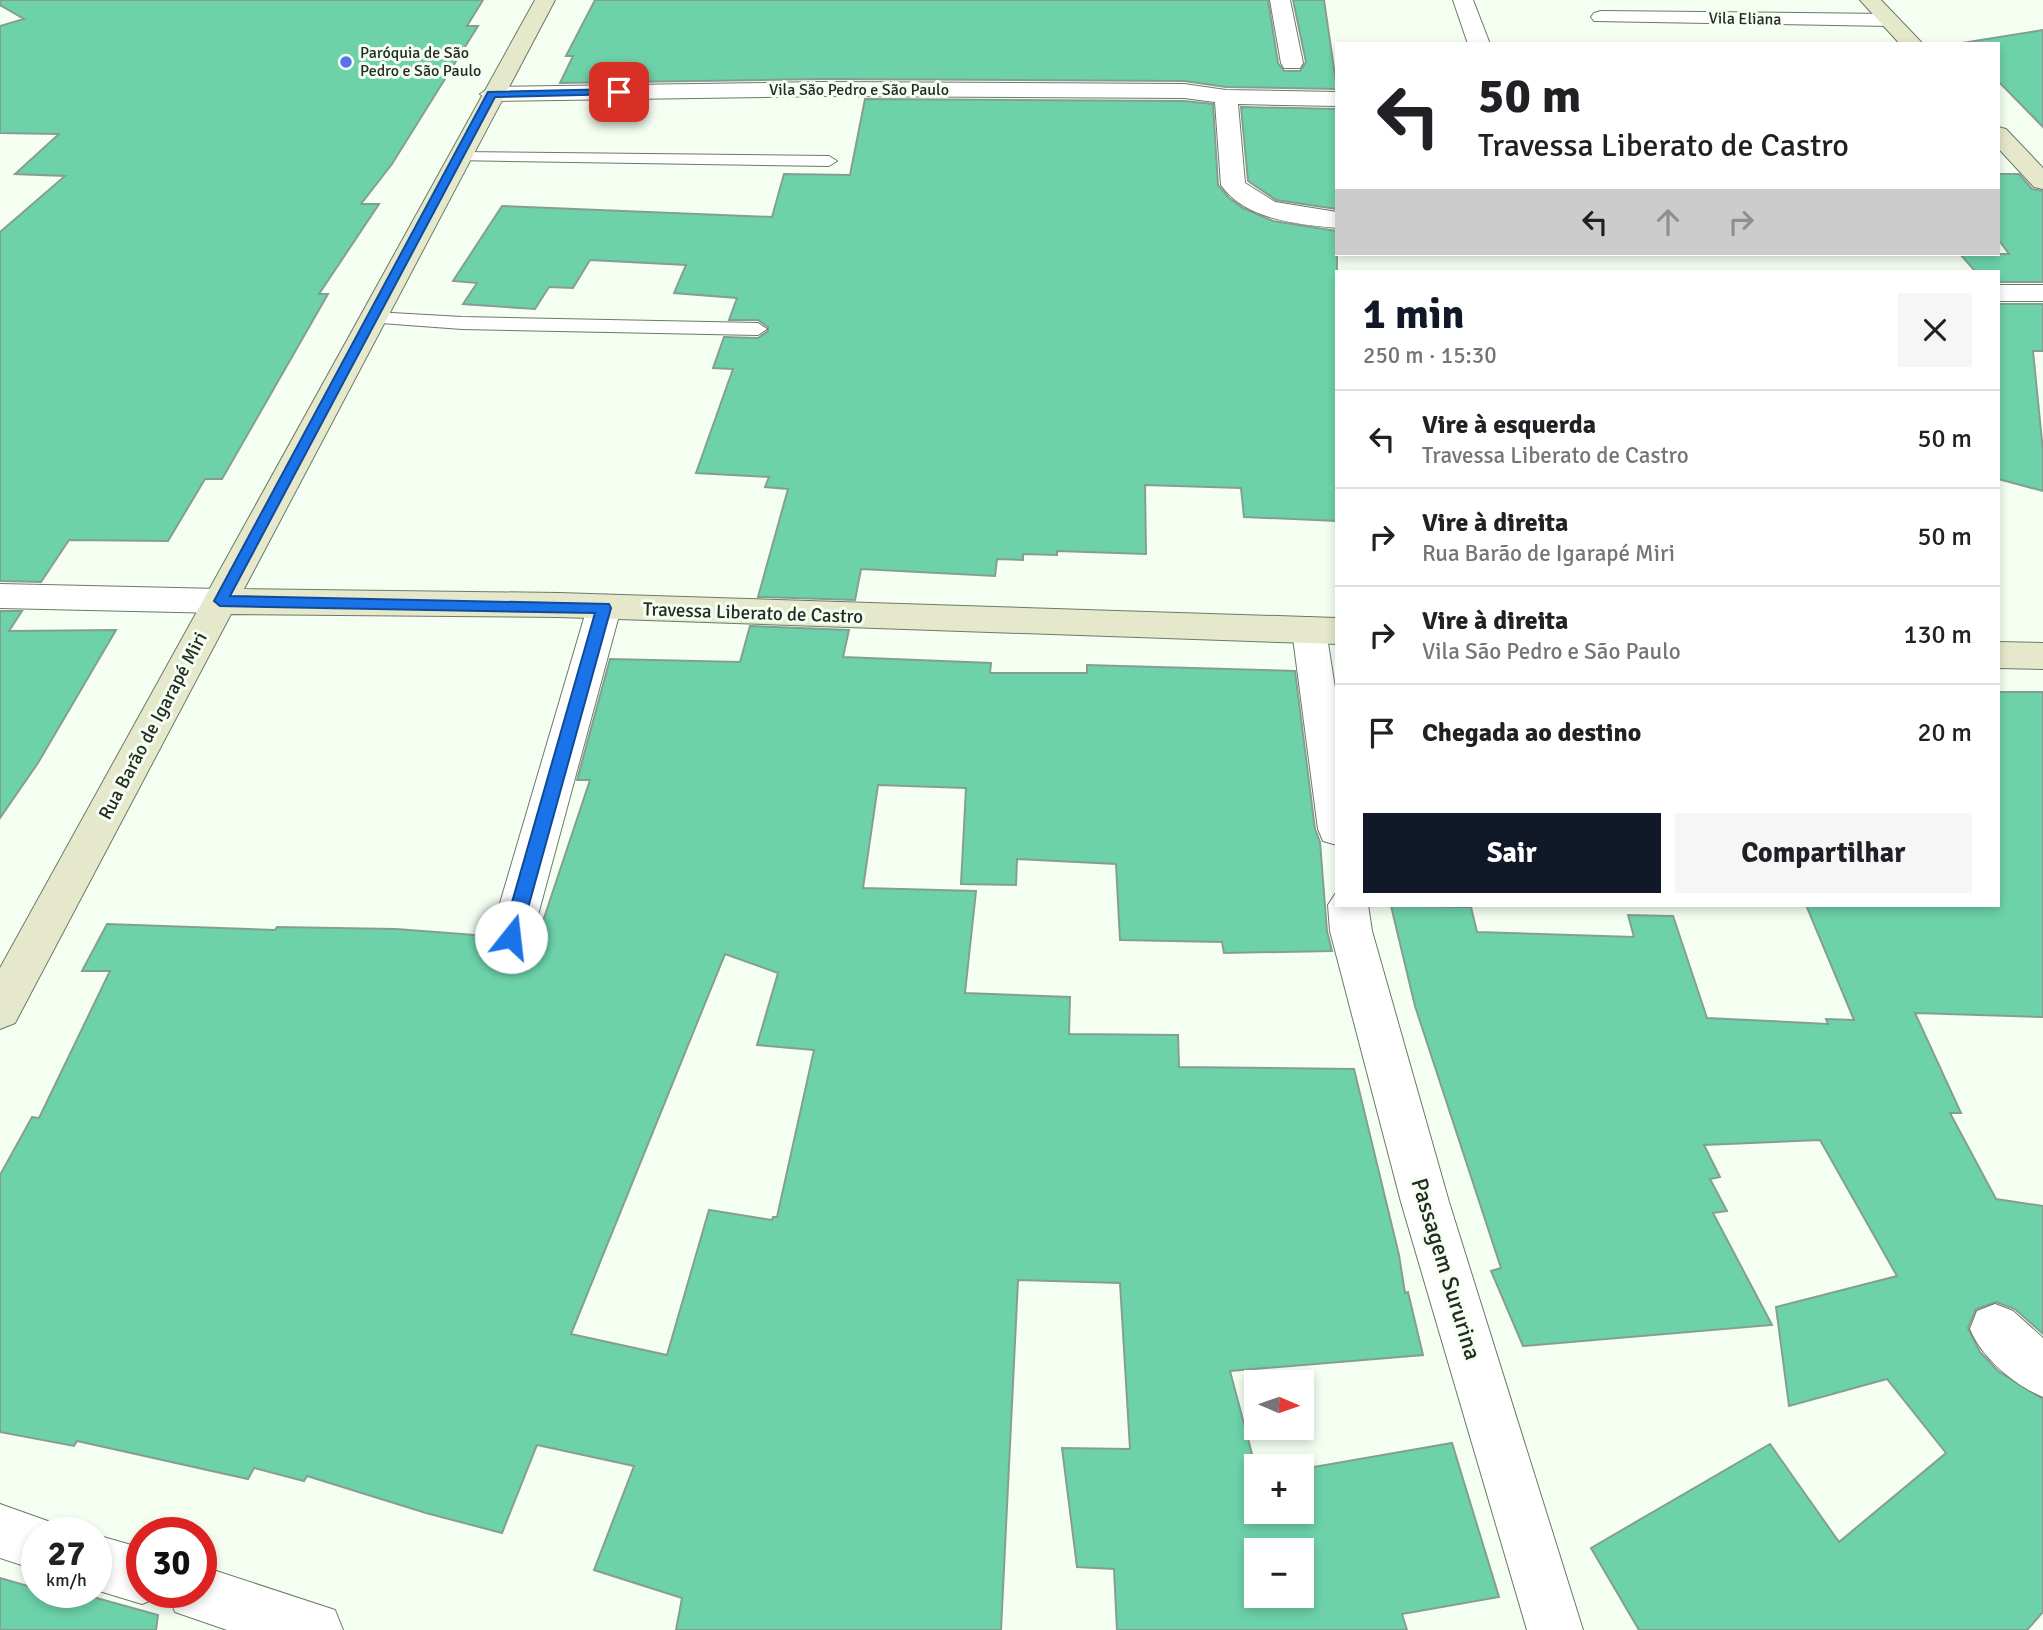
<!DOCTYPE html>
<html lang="pt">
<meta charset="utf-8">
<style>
:root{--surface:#fff;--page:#f6f6f6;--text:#202124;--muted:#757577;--line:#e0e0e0;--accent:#111827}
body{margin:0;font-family:Signika,sans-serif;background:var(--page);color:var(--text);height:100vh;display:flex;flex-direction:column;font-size:26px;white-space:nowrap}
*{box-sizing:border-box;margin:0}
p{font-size:23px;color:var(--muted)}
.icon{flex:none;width:38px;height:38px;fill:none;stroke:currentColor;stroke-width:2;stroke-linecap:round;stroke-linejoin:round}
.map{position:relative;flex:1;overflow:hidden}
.sheet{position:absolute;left:1335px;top:270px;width:665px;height:637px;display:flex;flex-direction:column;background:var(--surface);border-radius:0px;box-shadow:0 4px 10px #0003}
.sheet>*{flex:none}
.top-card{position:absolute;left:1335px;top:42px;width:665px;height:214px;border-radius:0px;box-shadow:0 4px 10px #0003;background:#fff;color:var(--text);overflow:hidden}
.needle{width:46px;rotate:92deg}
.fabs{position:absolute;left:1244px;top:1370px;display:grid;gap:14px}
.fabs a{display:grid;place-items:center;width:70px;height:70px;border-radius:0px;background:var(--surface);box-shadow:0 4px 10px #0003;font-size:35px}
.speed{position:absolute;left:21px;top:1517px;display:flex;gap:14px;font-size:35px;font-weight:700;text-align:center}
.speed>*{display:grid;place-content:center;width:91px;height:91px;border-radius:50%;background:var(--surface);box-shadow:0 4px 10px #0003;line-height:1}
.speed small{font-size:18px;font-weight:400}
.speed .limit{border:10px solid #d22;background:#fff;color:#111}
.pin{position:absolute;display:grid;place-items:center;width:60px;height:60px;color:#fff;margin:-30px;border-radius:14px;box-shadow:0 4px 10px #0006}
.me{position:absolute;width:77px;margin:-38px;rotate:16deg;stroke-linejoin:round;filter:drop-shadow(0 0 5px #0008)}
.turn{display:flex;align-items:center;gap:24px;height:147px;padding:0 28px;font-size:32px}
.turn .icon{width:91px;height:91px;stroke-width:2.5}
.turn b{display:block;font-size:49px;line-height:60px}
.lanes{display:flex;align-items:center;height:66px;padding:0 28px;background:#0003;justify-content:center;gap:35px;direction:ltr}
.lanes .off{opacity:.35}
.round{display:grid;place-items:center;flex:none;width:74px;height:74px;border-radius:0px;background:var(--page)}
.headline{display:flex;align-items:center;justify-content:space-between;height:119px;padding:0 28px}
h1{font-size:42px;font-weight:800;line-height:52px;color:var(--accent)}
.cta{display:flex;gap:14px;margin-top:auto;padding:14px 28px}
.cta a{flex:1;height:80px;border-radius:0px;background:var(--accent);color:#fff;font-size:28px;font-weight:800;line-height:80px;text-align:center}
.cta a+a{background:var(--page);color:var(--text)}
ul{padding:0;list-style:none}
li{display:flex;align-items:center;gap:21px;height:98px;padding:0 28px;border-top:2px solid var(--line)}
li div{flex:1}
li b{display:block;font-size:26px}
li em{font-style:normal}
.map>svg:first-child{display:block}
.building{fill:#6dd2aa;stroke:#859e93;stroke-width:2;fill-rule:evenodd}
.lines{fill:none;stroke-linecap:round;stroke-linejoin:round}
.lane-casing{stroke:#6b7a67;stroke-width:2}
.street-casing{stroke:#6b7a67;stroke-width:2}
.secondary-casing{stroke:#6b7a67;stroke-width:2}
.lane{fill:#fff;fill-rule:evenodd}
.street{fill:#fff;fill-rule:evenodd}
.secondary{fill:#e6e8cc;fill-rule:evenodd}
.route{fill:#1a73e8;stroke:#114b97;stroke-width:2}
.poi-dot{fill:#5a72e8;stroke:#f4fff2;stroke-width:2.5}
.labels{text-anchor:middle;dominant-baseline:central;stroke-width:6;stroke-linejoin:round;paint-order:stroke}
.far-street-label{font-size:16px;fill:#252b23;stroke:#f4fff2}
.far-poi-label{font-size:16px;fill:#252b23;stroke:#f4fff2;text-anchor:start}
.street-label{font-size:19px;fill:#252b23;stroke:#f4fff2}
.near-street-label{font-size:23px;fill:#252b23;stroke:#f4fff2}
</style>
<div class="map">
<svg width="2043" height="1630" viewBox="0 0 2043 1630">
<rect width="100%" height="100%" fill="#f4fff2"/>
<path class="building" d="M0,0h483l-16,26h11l-86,138 -31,40h18l-60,90h9l-106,185h-17l-37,62 -99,-1 -28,42 -41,-1v-349l65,-56 -50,-2 44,-40 -59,-1v-107l24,-7 -24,-14z
M595,0h673l10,63 6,8h16l6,-9 -13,-62h31l13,89 -111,-2 -42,-6 -361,-2 -263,4 13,-27h-7z
M2043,30v97l-45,-46v-37l-36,-1z
M865,99l319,2 29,3 5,81 11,13 14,10 30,13 64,10v290l-93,-4 -3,-29 -96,-3 1,69 -89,-3v4l-34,-1v6l-26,-1 -2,17 -134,-7 -6,31 -97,-3 30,-108 -23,-2 4,-10 -73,-4 37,-104 -20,-1 11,-31 34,1 10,-7v-4l-10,-7h-29l8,-22 -63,-5 12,-28 -96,-5 -17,28 -24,-1 -14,22 -72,-5 14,-21 -24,-2 49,-75 270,11 12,-43 66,1z
M1241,107l96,2v100l-61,-9 -28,-19z
M1998,174h21l13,15 11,2v91h-45v-11h-23l-15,-17h49l-11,-15z
M1998,304h45v47h-10l10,100v40l-45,-12z
M0,611h22l-13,20 107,-1 -78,133 -38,55z
M750,626l99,4 -6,27 148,6 -1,10h97v-8l208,6 20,158 5,13 7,89 5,20 -108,2 -2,-11 -102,-2 -4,-76 -99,-5 -1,26 -55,-1 5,-96 -88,-3 -15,103 113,3 -11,102 105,4 -1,37 109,1 1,32 175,2 45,186 6,38 3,-1 15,63 -193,16 26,98v43h46v-43l150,-26 47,154 -97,17 5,16h-290l-3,-61 -37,-2 -15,-119 68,1 -10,-166 -102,-3 -17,350h-325l6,-32 -88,-28 40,-104 -97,-21 -35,88 -76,-20 -119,-37 -3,5 -50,-13 -6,11 -171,-38 -3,5 -74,-14v-257l32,-58 7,1 71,-147h-28l25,-47 168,6 2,-3 119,2 92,7 7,16 15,5 17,-5 7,-13h3l53,-159h-13l33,-121 130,3zM725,954l53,19 -21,72 57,5 -37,167h-4l-1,3 -63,-10 -42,145 -96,-21zM1256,1550h46v46h-46z
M1998,692h45v325l-128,-4 46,100h-11l46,86 47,7v128l-28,-25 -19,-7 -20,7 -8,19 12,24 18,19 45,28v213l-16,18h-388l-48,-82 179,-104 69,98 107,-89 -59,-74 -98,27 -13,-99 121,-31 -77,-136 -116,5 16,32 -10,2 17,32 -14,2 59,112 -249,21 -32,-75 10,-3 -86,-262 -24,-100 80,1 6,25 157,5 -6,-22 45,1 34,102 121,6 -2,-5 28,1 -48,-115h192z
M0,1578l31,9 6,-5v10h38l83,23 -2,15h-156z"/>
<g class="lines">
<defs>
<path id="lane" d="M459,152l370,4 8,5 -8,5 -376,-6v-6z
M374,312l88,5 296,6 9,6 -9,6 -296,-6 -95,-7 -2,-4z"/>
<path id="street" d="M1270,0h20l13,63 -3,5h-16l-3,-5z
M1453,0h20l17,44h-22z
M1601,11l288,3 10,6 -10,6 -295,-5 -3,-4 3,-4z
M823,82l361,2 42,6 111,2v14l-99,-2 7,79 30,19 62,10v16c-39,-4 -92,-8 -116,-43l-6,-83 -31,-4 -361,-2 -332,5 -11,-7 11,-7z
M1998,285h45v16h-45z
M0,584l221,5 12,3 5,9 -5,9 -12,3 -221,-5z
M604,595l12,4 5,9 -89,329 -6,13 -15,5 -15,-5 -6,-13 97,-329 5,-9z
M1309,617l12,4 5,9 11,71v144l-14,-4 -5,-12 -26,-199 5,-9z
M1337,891v14h31l4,26 77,271 134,428h-56l-126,-428 -71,-271 -2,-26z
M1995,1304l18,7 30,27v59c-29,-12 -61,-39 -73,-68l7,-18z
M0,1504l56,20 4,9h-23v37l-37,-12z
M96,1535l46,13v44h21l-1,4 -20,8 -46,-14z
M201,1566l134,44 8,20h-116l-52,-18 -8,-20h34z"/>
<path id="secondary" d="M535,0h20l-311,589 315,4 778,25v26l-778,-27 -328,-3 -216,409 -15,6v-61z
M1860,0h21l42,44h-23z
M1998,127l8,2 37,39v21l-9,-2 -36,-39z
M1998,642l45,1v26l-45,-1z"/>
</defs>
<use href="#lane" class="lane-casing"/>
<use href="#street" class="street-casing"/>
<use href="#secondary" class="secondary-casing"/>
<use href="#lane" class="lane"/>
<use href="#street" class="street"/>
<use href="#secondary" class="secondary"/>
</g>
<path class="route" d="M619,89l3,5 -127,3 -265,499 379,8 2,4 -91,329 -9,8 -9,-8 93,-324 -375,-7 -6,-5 274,-509z"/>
<circle class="poi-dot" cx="346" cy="62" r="7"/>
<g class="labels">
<g class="far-street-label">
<text transform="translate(1745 19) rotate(1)">Vila Eliana</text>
<text x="859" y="90">Vila São Pedro e São Paulo</text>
</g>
<g class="far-poi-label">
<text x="360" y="53">Paróquia de São<tspan x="360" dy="18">Pedro e São Paulo</tspan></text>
</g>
<g class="street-label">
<text transform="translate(753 613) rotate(2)">Travessa Liberato de Castro</text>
<text transform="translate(153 726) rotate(-62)">Rua Barão de Igarapé Miri</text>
</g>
<g class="near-street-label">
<text transform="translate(1446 1269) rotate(73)">Passagem Sururina</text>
</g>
</g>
</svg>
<div class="fabs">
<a><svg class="needle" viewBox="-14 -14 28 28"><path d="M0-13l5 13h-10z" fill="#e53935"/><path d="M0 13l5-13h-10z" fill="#757577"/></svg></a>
<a>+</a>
<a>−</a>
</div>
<div class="speed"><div>27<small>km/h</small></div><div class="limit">30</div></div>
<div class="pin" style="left:619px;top:92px;background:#d93025"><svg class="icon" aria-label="arrive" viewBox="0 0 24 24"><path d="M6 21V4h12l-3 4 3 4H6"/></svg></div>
<svg class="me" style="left:511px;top:937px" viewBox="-20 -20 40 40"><circle r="19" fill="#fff"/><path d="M0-13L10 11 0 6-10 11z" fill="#1a73e8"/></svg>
<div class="top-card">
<div class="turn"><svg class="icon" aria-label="left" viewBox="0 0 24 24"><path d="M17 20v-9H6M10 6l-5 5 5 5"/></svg><div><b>50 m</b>Travessa Liberato de Castro</div></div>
<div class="lanes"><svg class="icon" aria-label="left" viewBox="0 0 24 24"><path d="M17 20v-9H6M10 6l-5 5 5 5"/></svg><svg class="icon off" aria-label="ahead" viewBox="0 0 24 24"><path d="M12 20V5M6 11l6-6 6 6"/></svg><svg class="icon off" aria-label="right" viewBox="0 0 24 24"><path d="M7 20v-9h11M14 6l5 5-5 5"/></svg></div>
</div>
<section class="sheet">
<div class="headline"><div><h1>1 min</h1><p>250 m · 15:30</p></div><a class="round"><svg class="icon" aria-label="close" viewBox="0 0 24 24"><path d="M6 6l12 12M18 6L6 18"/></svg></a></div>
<ul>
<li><svg class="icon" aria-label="left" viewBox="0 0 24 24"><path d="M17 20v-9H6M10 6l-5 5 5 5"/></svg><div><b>Vire à esquerda</b><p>Travessa Liberato de Castro</p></div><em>50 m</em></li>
<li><svg class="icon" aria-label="right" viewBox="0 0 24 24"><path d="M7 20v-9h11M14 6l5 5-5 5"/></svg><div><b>Vire à direita</b><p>Rua Barão de Igarapé Miri</p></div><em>50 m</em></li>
<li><svg class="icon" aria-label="right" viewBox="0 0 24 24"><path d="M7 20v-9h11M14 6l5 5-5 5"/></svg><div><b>Vire à direita</b><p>Vila São Pedro e São Paulo</p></div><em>130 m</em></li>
<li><svg class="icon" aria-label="arrive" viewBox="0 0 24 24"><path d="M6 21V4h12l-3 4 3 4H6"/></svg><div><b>Chegada ao destino</b></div><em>20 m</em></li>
</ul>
<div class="cta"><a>Sair</a><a>Compartilhar</a></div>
</section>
</div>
